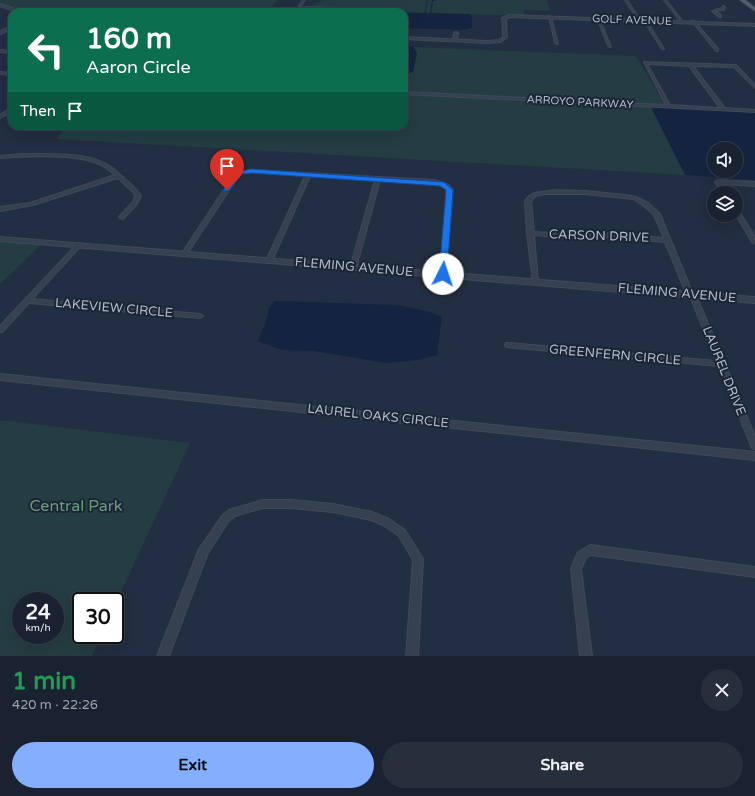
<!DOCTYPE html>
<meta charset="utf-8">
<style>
:root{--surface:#1a2231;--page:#272f3d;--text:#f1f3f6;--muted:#9fa4ab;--line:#383f4d;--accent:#84aeff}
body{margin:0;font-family:"Varela Round",sans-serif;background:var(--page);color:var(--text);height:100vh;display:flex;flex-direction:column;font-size:15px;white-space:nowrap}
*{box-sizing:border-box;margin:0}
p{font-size:13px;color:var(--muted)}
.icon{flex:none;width:22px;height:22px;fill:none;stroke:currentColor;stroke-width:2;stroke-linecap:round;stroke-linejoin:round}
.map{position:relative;height:656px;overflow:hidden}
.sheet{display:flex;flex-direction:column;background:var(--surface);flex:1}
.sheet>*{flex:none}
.guide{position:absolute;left:8px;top:8px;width:400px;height:122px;border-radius:12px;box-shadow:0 4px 16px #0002,0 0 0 1px var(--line);background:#0b6e4f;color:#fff;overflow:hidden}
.controls{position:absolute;left:707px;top:142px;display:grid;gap:8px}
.controls a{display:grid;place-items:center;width:36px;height:36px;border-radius:50%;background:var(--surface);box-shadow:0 4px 16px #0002,0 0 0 1px var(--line);font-size:20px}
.speed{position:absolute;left:12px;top:592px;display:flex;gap:8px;font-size:20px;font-weight:700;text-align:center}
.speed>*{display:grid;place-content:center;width:52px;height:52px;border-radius:50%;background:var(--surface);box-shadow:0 4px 16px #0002,0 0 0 1px var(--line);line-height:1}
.speed small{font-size:10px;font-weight:400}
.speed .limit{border:2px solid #111;border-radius:6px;background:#fff;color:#111}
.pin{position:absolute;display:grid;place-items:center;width:34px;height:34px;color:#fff;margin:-41px -17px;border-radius:50% 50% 50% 0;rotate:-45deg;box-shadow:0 0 4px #0007}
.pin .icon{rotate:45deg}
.me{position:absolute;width:44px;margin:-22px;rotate:4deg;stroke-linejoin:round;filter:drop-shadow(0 0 3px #0008)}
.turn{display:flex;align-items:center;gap:14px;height:84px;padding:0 12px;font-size:18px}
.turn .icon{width:52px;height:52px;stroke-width:2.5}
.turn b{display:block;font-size:28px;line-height:34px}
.then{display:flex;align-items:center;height:38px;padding:0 12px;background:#0003;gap:8px;font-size:15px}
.round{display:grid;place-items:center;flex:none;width:42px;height:42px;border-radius:21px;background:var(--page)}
.summary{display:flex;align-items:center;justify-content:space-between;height:68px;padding:0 12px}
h1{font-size:24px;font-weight:700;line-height:30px;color:#1e9e55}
.cta{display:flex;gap:8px;margin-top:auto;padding:8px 12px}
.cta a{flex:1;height:46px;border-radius:24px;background:var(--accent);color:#111;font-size:16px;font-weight:700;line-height:46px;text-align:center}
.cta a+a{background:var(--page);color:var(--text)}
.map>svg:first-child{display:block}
.green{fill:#243d42;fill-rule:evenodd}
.water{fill:#142440;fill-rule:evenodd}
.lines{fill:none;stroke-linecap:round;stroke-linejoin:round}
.minor-casing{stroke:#40495a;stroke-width:2}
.tertiary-casing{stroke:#40495a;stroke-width:2}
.primary-casing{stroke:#40495a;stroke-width:2}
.minor{fill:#364051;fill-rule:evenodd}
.tertiary{fill:#364051;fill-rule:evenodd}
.primary{fill:#545f71;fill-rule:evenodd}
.route{fill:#1a73e8;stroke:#114b97}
.labels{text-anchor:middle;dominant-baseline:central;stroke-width:4;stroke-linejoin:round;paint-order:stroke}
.far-street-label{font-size:11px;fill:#b3bbcb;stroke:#1b2536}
.street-label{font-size:13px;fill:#b3bbcb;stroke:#1b2536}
.near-park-label{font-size:16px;fill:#679f77;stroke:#1b2536}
</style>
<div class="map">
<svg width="755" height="656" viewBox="0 0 755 656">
<rect width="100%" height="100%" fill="#222e41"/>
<path class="green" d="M0,0h278l-7,7 46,2 -6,-3 12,-6h104l-3,13 -75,-1 1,-2 -3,-1 -23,-1 -3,4h-301l-20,-6z
M428,0h119l3,11 -26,-1 1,6 -99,-3z
M413,47l223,9 29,49 -261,-13v-20l6,1 3,-2 4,-18z
M404,94l264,14 -17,-1 34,68 -628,-36 9,-13h338z
M0,239l44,3 -44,42z
M0,420l190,23 -75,162v-4h-34v34h20l-9,21h-92zM21,601h34v34h-34z"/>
<path class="water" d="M432,0h6l-5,1 -2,12 38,1 3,3v11l-10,2 -58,-2v-16h-42l68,1z
M404,45l9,2 4,6 -4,18 -3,2 -6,-1z
M651,107l104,5v68l-70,-5zM714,149h22v22h-22z
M275,301l123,4 32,7 12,5 -5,38 -19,5 -33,3 -71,-12 -32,-1 -24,-9 8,-20 3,-13z"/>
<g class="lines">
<defs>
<path id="minor" d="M303,0h2l-5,7 46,1 3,4h-2l-2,-2 -48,-1z
M625,0h2l14,21h-2z
M664,0h2l18,23h-2z
M723,6l2,1 -1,3 -9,1 6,4v2h-2l-7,-6 10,-3z
M549,16l2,1 7,27 -3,-1z
M597,17l2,1 12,29 -3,-1z
M643,19h2l19,30h-2z
M692,21h2l24,28v2h-2z
M456,32l2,1 -1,7 -2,1 -2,-1 1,-7z
M0,50l12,1v2l-12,-1z
M644,62l92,3 19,20v3l-21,-21 -41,-1 32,42 30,2v2l-351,-18v-2l262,13zM647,64l42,2 31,42 -50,-3z
M0,72l12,1v2l-12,-1z
M11,108h1v3l-12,7v-3z
M22,154c23,0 62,-2 82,9 9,4 15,11 22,17 6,5 11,10 15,16l-4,8 -13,14 -2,1 -3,-2 14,-15 2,-6 -2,-4 -15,-14 -85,27 -33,6v-4l30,-4 85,-28c-5,-5 -11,-9 -18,-12 -24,-9 -71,-7 -97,-5v-2z
M251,170l184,10 14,5 4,5 -7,84 -3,2 -3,-2 7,-84c-7,-10 -53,-9 -67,-10l-24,88 -3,2 -3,-2 25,-88 -65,-4 -38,85 -3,2 -3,-2 39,-85 -54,-4 -10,2 -4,4 -50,76h-4l-1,-1 51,-77 4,-4z
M718,180l37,2v4l-33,-2 6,9h-6l-7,-11z
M556,190l29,1 41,4 10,2 12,6 12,11 30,73 6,8 59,141v13l-3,-1 -1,-2 -32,-80 -213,-19 -1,-2 1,-2h3l207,18 -26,-65 -6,-8 -19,-46 -59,-5 -37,1 -35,-3 4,47 -1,1h-4l-6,-50 -2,-32 4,-5 5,-3zM545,194h40l48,5 11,7 10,9 10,23 -58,-5 -37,1 -35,-2 -3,-31 5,-5z
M736,209l3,2 16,26v7l-3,-2 -16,-27z
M79,243l2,1v2l-49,53 168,15 3,2 -3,2 -171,-15 -27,29h-2v-6l77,-82z
M0,374l755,78v8l-755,-80z
M263,500h28l42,4 39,8 17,7 16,11 18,29 -5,97h-12l7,-96 -14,-24 -16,-11 -12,-5 -38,-8 -42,-4h-28l-28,8 -7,6 -21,33 -38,101h-12l42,-107 23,-33 7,-6z
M590,545l165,22v10l-164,-22 -5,3 -5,11 11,87h-12l-9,-87 7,-17z"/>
<path id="tertiary" d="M0,4l21,7 1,1h-6l-16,-6z
M509,15l246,9v2l-246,-9 -3,2 1,18 -6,5 -14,1 -83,-4v-2l83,4 12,-1 4,-3 -1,-19z
M12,26v3l-12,5v-3z
M0,237l755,60v6l-755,-62z"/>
<path id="primary" d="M740,0h5l10,8v3z"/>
</defs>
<use href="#minor" class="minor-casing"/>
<use href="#tertiary" class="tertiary-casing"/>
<use href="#primary" class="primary-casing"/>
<use href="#minor" class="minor"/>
<use href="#tertiary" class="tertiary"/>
<use href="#primary" class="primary"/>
</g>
<path class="route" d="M251,169l193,13 9,8 -6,84 -4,3 -4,-3 7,-84 -6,-4 -189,-13 -9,1 -13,17h-5l-1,-1 14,-18z"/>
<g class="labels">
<g class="far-street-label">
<text transform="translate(632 20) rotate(2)">GOLF AVENUE</text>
<text transform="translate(580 102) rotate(3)">ARROYO PARKWAY</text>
</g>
<g class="street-label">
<text transform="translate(599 236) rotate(2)">CARSON DRIVE</text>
<text transform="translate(354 267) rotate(5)">FLEMING AVENUE</text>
<text transform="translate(677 293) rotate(5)">FLEMING AVENUE</text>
<text transform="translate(114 308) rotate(5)">LAKEVIEW CIRCLE</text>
<text transform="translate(615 355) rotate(5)">GREENFERN CIRCLE</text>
<text transform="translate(724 371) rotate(68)">LAUREL DRIVE</text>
<text transform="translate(378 416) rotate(6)">LAUREL OAKS CIRCLE</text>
</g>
<g class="near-park-label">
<text x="76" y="506">Central Park</text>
</g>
</g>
</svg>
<div class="controls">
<a><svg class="icon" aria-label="sound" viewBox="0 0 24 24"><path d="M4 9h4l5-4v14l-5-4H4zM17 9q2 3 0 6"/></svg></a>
<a><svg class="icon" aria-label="layers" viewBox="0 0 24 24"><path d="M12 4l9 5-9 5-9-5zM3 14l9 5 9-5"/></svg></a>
</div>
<div class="speed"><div>24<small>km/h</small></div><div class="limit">30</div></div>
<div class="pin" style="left:227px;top:190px;background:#d93025"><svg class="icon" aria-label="arrive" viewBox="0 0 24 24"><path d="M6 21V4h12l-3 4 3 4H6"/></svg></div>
<svg class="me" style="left:443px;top:274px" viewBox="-20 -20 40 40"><circle r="19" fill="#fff"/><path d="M0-13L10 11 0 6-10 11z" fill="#1a73e8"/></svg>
<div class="guide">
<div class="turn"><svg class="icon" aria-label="left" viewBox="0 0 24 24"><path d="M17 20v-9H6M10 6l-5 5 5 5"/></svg><div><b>160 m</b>Aaron Circle</div></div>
<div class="then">Then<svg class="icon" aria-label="arrive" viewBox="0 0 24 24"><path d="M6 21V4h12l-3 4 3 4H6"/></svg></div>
</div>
</div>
<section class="sheet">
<div class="summary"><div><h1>1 min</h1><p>420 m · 22:26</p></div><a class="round"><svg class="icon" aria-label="close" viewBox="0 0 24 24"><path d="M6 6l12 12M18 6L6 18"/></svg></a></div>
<div class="cta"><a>Exit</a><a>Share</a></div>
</section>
